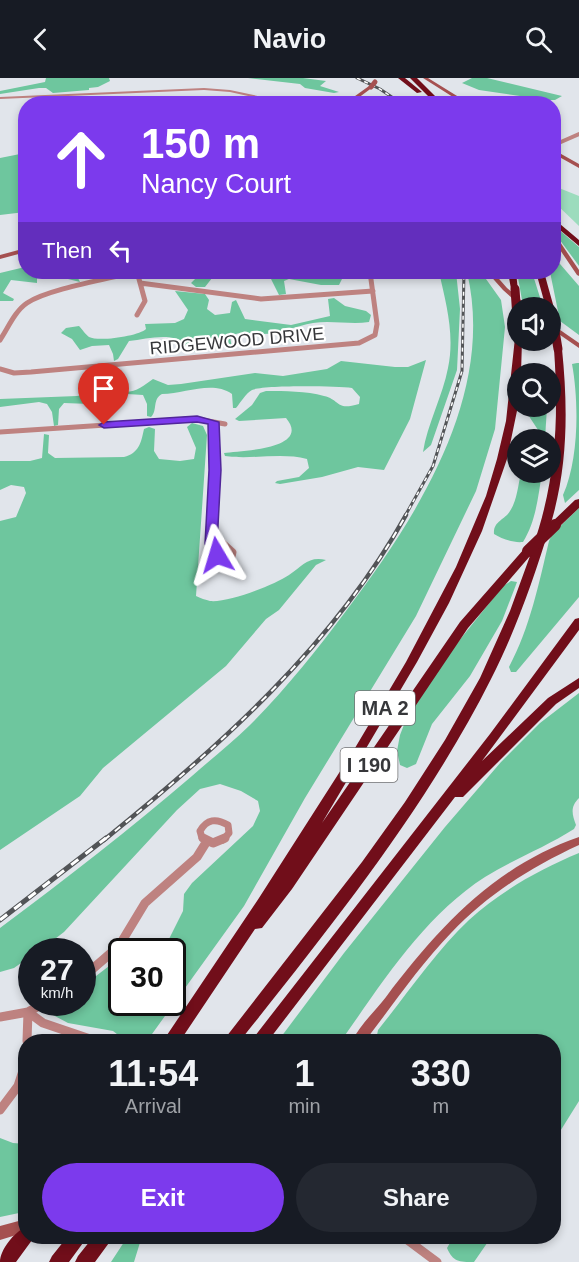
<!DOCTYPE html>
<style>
:root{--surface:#171b24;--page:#242831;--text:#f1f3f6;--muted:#9ea1a6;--accent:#7c3aed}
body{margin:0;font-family:Helvetica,sans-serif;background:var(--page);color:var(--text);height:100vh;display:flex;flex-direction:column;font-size:22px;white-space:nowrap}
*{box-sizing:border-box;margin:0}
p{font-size:20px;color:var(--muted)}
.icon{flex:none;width:33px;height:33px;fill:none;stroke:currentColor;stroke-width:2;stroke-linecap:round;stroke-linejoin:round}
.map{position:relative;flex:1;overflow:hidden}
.drawer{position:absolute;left:18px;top:956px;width:543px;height:210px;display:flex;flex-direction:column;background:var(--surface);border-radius:24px;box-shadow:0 3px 9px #0003}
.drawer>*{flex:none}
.top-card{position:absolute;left:18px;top:18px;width:543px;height:183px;border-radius:24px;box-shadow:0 3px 9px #0003;background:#7c3aed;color:#fff;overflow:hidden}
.tools{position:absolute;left:507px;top:219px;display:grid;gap:12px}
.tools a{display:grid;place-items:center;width:54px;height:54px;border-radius:50%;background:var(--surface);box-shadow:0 3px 9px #0003;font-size:30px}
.speed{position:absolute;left:18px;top:860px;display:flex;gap:12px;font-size:30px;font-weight:700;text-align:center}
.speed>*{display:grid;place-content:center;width:78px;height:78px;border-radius:50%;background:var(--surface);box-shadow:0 3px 9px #0003;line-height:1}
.speed small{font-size:15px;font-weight:400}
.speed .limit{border:3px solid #111;border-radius:9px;background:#fff;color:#111}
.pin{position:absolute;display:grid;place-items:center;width:51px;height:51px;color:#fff;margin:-62px -26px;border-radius:50% 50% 50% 0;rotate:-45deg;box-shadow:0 0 6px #0007}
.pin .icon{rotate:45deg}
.me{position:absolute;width:66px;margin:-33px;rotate:353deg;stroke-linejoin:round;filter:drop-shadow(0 0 4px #0008)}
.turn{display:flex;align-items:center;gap:21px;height:126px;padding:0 24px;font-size:27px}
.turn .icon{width:78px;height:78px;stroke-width:2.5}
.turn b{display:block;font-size:42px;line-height:51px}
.then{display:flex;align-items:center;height:57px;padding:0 24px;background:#0003;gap:12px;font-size:22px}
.eta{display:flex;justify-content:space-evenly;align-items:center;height:102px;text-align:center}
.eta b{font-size:36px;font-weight:700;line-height:42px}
.primary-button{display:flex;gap:12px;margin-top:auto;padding:12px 24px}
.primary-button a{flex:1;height:69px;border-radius:36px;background:var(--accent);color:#fff;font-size:24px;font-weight:700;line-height:69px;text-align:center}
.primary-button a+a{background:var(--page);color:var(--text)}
header{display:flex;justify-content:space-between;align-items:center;height:78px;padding:0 24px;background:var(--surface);font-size:27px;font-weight:700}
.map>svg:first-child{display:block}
.green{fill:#9cdcbd}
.forest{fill:#6ec69e}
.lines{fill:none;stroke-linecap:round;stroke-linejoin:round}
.minor-far3{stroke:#be8280;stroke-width:4}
.minor-far2{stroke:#be8280;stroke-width:5}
.minor-far1{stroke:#be8280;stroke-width:7}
.minor{stroke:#be8280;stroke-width:9}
.tertiary{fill:#be8280;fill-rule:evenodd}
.secondary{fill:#a55050;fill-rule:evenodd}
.motorway{fill:#710e1a;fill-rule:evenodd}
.rail-far2-casing{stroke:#525457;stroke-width:3}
.rail-far1-casing{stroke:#525457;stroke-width:4.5}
.rail-casing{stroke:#525457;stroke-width:5}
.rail-far2{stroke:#fff;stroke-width:1.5;stroke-dasharray:4;stroke-linecap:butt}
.rail-far1{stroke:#fff;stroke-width:2;stroke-dasharray:7;stroke-linecap:butt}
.rail{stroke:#fff;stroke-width:3;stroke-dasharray:9;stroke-linecap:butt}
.secondary-bridge{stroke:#a55050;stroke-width:5}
.motorway-bridge-far1{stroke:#710e1a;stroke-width:9}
.motorway-bridge{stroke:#710e1a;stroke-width:12}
.route{fill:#7c3aed;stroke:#51269a;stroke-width:1.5}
.labels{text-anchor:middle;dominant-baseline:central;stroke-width:4.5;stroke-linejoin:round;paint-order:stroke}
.far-street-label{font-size:18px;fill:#36373a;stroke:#fff}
.shield{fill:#fff;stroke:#727375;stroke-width:1.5}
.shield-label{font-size:20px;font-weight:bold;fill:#36373a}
</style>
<header><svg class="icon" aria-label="back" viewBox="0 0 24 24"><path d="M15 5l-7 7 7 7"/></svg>Navio<svg class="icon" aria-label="search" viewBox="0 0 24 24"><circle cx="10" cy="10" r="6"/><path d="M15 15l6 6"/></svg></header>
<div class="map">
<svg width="579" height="1184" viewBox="0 0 579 1184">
<rect width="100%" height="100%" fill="#e1e5eb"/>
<path class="green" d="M554,108l25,10v30l-25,-24z"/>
<path class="forest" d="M46,0h63l1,3 -12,6 -9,1v2l-36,3 -7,-5h-7l-39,6v-3l45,-9z
M248,0h55l23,3 -6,5 19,6 -5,1 -29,-5 -5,-4z
M472,0h15l75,18 -7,4h-8l-68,-10 -17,-7z
M25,75v59l-25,3v-57z
M554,150h3l22,19v19l-25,-34z
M554,179l25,29v49l-19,-14 -10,-49h4z
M25,189l1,5h49l5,10 -24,-6 -19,1v6l-26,-3 -8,13 11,6 -1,2h-13v-28z
M185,194h151l7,5 -4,8h-18l-32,-6 -5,2 2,13 -7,1 -8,-16 -7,-3 -48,-3 -11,14h-9l-5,-4 6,-6z
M439,194h17l4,37 -3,61 -26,75 -8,7c4,-27 20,-57 25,-84 7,-33 -2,-65 -9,-96z
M467,194h14l20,28 4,27 -10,102 -19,62 -60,125 -111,182 -61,108 -97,135h-21l-13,-10 -45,-8 -15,-8v-7l9,-6h20l1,-16 30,-23 8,1 1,38h50v-51h-9l20,-40 1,-17 8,-11 61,-57 7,-15 -2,-10 -17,-10 -21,-7 -20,5 -23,21 -113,122 -25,19h-7l-1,5 -17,12 -14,4v-44c66,-49 130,-99 192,-152 19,-17 40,-33 58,-51 35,-35 67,-75 96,-114 71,-94 150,-216 121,-339z
M517,194h15l11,35h-12l-9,-7z
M175,213l30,3 4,6 -2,9 8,6 15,-2 2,-11 4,-2 9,19 46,6 39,-9 -2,-17 6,-1 11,8 21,5 5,4 -2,7c-18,3 -37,-2 -56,1 -17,3 -34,11 -51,11 -11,0 -21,-4 -32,3l2,11 -5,1c-8,-10 -21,-15 -33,-8l4,10 -11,2 -2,-10c-15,-11 -38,-4 -56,-2l-11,18 -4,2 -1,-7 -4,-9 -17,1 -12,4 -8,-11 -11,-6 5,-5 13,-2c3,3 7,9 10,11 10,5 50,-1 57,-8l-1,-5 30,-1 9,-4 4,-9z
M426,282l-16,59 -26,51 -26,-3 -36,10 -42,7 -5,-1 2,-2 22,-4 10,-9 -2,-9c-26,-7 -55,1 -82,-3l-1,-3c17,-2 88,-4 62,-35l-47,3 -4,-2 17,-14 8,-12 6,-2c19,0 40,0 58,5 17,4 11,15 35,8l1,-7 -8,-9c-16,-2 -88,-3 -100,2 -6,3 -11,12 -16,18h-3l-1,-14c-20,-14 -47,0 -70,0 -10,5 -4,16 -11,23l-4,-1v-12l-4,-9 -16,-1 -18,5 -1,20 -5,2 -7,-15 -6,-2 -26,-1 -5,6 -1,16 -4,1 -2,-14 -5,-8 -8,-2 -39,5v-8l77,-3 24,-4 2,-19 11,1 -1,13c15,11 28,1 40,-8l15,6 13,-1 74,-11 28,3 44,-7 14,-8 54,6h13z
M577,285h2v127l-14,13 -2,-8c16,-36 16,-93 9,-131z
M523,329h24l-2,32h-26l3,-4 11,4 7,-6z
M192,345l11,3 4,9 -11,161c4,2 10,4 14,5 18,2 64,-16 79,-26 14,-9 19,-19 37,-15l-10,5 -37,45 -13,9 -40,47 -123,102 -23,28 -80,54v-329l16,-4 10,-24 -2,-6 -13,-2 -11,5v-29h30l12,-3 2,-24 5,1 -1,18 7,5 69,-1c15,-4 17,-14 20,-28l5,-2 6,2 -1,22 5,8 21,2 14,-2 2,-11 -9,-21z
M521,395h21c-4,24 -6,48 -19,69 -10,1 -21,-3 -29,-8 -1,-13 11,-14 16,-23 7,-10 8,-26 11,-38z
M579,430v89l-63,75h-5l-2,-5c21,-39 30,-84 40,-126l3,-7z
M511,503l6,1 -3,8 -12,31 -32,55 -38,48 -16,40 -9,4 -7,-3 -3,-14 3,-16 7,-18 47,-70 49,-61z
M579,615v105c-9,9 -7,16 -3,27l-2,4c-28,18 -60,30 -89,48 -61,39 -103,106 -144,164h-63l66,-88 101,-126 56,-65 39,-39z
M579,775v248l-25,40v-100h-174l-3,-6 1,-5c29,-36 58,-79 91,-110 32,-29 71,-51 110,-67z
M0,1060l13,5 13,1 -1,60 -6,9 -19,4z
M128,1158h14l-8,26h-23z
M454,1158h38l-18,26c-15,0 -21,0 -27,-14z"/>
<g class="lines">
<path class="minor-far3" d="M554,67l25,-11"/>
<path class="minor-far2" d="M140,205l121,16 112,-8
M137,237l8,-14 -6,-22
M0,262c8,-12 15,-29 27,-37 21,-14 81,-24 108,-31
M0,291l14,4 17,-1 328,-29 16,-8 2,-11 -7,-52
M0,354l197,-13 28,5
M213,438l1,-94"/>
<path class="minor-far1" d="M213,437c-1,18 -8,45 19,42l1,-5 -20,-18
M206,762l-4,-2 -2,-7c7,-12 16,-13 28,-6l1,8 -6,7"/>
<path class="minor" d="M203,760l10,5 12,-5
M82,900l37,-32 26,-43 52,-46 10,-16
M28,934l15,11 53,18
M0,939l28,-5 18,-10
M27,963l1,-29
M0,1032l18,-24 8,-24
M402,1158l35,26"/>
<path class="tertiary" d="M204,10l26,2 65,14h-11l-54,-12 -26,-2 -204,9v-2z
M351,19l4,1 -10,6h-6z"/>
<path class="secondary" d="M423,0h5l42,26h-6z
M369,8l4,1 -23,17h-6z
M554,72l25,14v4l-25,-14z
M554,157l2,1 23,34v6l-2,-1 -23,-34z
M26,170v4l-26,7v-4z
M487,194h6l14,16 23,20h-7l-20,-18z
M550,245l29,20v5l-29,-20z
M579,759v8c-48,22 -92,50 -128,88 -32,33 -58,72 -86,108h-13c8,-16 23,-30 34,-44 52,-69 109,-131 193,-160z
M26,1141v13l-26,8v-14z"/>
<path class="motorway" d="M398,0h7l17,14 -5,1z
M410,0h7l26,26h-7z
M554,141l25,21v6l-25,-21z
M508,194h8l2,19 -7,-2z
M536,194h8l10,36 -1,2 -7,-2z
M515,260l7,2 -1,34h-3v32l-11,53 -25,72 -33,72 -32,59 -95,161 138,-201 64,-73h8c24,-67 27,-129 22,-200l4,-3 4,3c6,59 6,117 -11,174l24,-23 4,-1v9l-20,19 -4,1 -5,-2c-16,52 -34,104 -59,153 -66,131 -160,247 -251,362h-17l139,-179 43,-60 40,-62 35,-62 30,-67 20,-55 -62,72 -176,261 -30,39 -7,1 -75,112h-17l96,-143 96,-150 51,-86 50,-95 30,-71 11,-37 9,-38z
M579,540v12l-97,131 66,-63 31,-20v10l-23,16 -93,93h-8l-187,244h-17l239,-307 85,-115z
M26,1149v9h9l-19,26h-16c0,-12 14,-30 26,-35z
M68,1158h20l-19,26h-20l3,-6z
M94,1158h20l-19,26h-20l3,-6z"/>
<defs>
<path id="rail-far2" d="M357,0l23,11 22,15
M405,438l28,-50 29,-95 2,-99"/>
<path id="rail-far1" d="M104,762c115,-93 230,-195 302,-325"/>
<path id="rail" d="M0,842l106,-82"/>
</defs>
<use href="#rail-far2" class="rail-far2-casing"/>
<use href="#rail-far1" class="rail-far1-casing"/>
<use href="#rail" class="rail-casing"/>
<use href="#rail-far2" class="rail-far2"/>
<use href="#rail-far1" class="rail-far1"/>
<use href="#rail" class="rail"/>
<path class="secondary-bridge" d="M371,9l4,-5"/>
<path class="motorway-bridge-far1" d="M515,211l2,29
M552,235l6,36"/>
<path class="motorway-bridge" d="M528,473l27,-26"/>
</g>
<path class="route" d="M197,338l22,6 2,48 -4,74 6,11 -6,4 -5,-1 -7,-14 4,-74 -1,-46 -11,-2 -93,6 -5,-3 5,-3z"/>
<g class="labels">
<g class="far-street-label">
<text transform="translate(237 263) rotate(-5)">RIDGEWOOD DRIVE</text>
</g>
<g class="shield">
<rect x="355" y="613" width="60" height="34" rx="4.5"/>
<rect x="340.5" y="670" width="57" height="34" rx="4.5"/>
</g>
<g class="shield-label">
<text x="385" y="630">MA 2</text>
<text x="369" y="687">I 190</text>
</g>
</g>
</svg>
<div class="tools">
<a><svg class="icon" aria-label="sound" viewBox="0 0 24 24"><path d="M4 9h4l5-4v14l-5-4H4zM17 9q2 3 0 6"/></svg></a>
<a><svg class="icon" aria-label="search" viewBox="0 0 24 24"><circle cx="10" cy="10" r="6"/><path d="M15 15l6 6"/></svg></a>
<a><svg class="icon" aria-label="layers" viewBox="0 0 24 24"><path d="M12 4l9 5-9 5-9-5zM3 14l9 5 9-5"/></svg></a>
</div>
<div class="speed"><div>27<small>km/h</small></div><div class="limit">30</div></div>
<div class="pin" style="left:104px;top:347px;background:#d93025"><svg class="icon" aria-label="arrive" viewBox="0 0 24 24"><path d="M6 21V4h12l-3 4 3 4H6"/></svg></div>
<svg class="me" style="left:217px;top:477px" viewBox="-20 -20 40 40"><path d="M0-17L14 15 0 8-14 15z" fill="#7c3aed" stroke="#fff" stroke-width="4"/></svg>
<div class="top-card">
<div class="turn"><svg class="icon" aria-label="ahead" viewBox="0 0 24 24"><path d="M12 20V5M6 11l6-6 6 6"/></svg><div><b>150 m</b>Nancy Court</div></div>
<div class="then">Then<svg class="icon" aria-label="left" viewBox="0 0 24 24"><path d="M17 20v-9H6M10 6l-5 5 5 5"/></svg></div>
</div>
<section class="drawer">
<div class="eta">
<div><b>11:54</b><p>Arrival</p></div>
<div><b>1</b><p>min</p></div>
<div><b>330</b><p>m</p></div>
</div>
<div class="primary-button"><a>Exit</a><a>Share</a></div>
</section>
</div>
